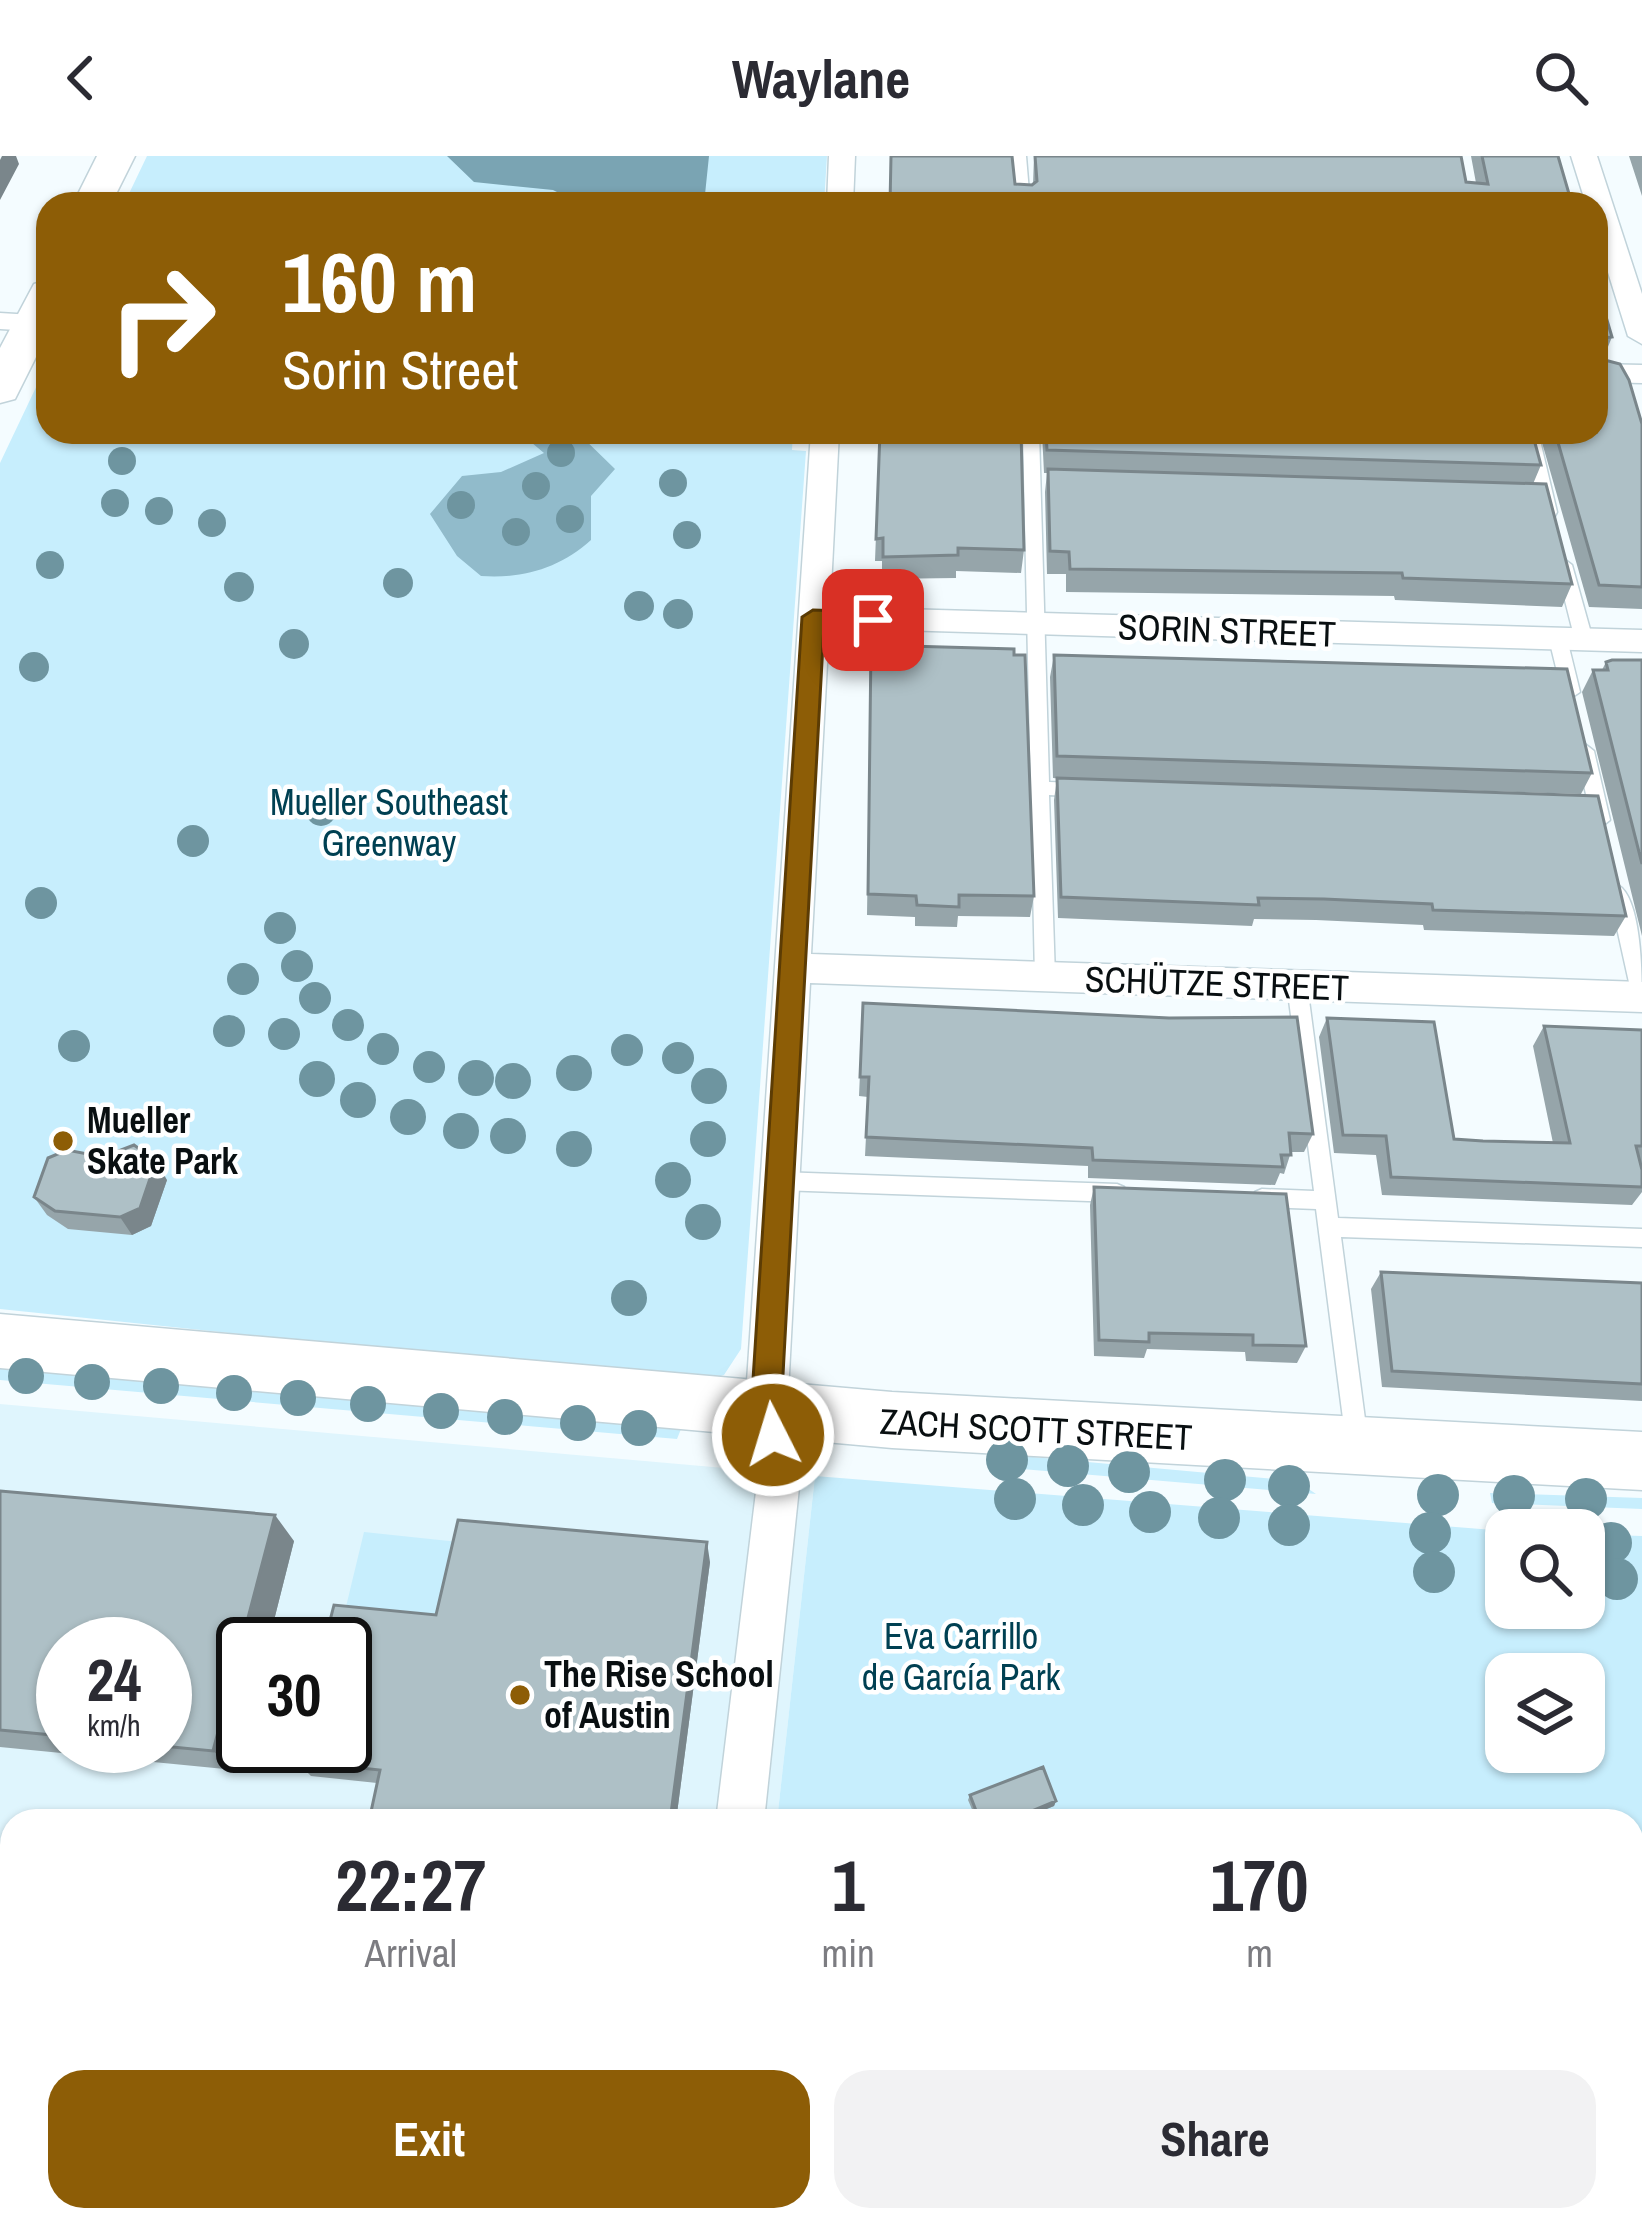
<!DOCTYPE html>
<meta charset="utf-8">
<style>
:root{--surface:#fff;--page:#f2f2f3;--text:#2b2b33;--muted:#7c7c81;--accent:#8d5d06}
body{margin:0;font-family:"Archivo Narrow",sans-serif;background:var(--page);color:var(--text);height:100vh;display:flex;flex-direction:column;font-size:45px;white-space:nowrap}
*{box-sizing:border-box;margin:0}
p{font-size:39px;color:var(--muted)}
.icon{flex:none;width:66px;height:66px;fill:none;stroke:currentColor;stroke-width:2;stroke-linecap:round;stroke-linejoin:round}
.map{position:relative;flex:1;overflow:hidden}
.details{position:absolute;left:0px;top:1653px;width:1644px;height:423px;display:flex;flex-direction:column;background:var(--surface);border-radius:36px 36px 0 0;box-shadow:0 3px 9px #0004}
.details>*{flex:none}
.hud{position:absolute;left:36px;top:36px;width:1572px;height:252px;border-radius:36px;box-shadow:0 3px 9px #0004;background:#8d5d06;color:#fff;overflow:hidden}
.buttons{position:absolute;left:1485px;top:1353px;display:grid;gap:24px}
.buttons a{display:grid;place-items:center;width:120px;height:120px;border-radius:24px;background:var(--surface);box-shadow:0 3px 9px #0004;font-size:60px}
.speed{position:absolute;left:36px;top:1461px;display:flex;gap:24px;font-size:60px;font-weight:700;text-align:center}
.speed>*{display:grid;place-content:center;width:156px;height:156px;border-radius:50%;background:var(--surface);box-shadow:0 3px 9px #0004;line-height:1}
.speed small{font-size:30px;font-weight:400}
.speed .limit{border:6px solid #111;border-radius:18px;background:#fff;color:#111}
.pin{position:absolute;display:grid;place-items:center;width:102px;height:102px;color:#fff;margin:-51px;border-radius:24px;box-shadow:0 6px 18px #0006}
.me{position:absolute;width:132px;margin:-66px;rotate:355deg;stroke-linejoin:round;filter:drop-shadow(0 0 9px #0008)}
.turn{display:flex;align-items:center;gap:42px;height:252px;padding:0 48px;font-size:54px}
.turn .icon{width:156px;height:156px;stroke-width:2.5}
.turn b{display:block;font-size:84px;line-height:102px}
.eta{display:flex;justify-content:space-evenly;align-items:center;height:204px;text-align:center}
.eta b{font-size:72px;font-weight:700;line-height:84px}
.primary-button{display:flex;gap:24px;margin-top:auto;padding:24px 48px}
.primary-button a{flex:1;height:138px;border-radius:36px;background:var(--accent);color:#fff;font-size:48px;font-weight:700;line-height:138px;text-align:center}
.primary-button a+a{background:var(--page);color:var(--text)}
header{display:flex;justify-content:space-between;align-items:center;height:156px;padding:0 48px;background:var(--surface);font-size:54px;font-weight:700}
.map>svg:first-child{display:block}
.built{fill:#dff5fd;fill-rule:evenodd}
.green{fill:#c7eefd;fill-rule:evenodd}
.forest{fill:#91bbcb}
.water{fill:#7aa4b3}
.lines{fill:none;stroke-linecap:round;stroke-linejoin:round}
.lane-casing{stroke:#c1d3da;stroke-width:3}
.street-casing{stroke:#c1d3da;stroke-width:3}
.secondary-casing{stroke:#c1d3da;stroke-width:3}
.lane{fill:#fff;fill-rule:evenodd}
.street{fill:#fff;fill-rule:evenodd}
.secondary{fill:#fff;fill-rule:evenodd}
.tree{fill:#6e95a0}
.wall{fill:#96a5aa;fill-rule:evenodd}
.shaded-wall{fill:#7a868b}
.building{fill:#aec0c6;stroke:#7a868b;stroke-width:3}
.route{fill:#8d5d06;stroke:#5c3c04;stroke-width:3}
.poi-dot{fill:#8d5d06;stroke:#fff;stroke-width:4.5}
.labels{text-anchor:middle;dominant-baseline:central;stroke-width:9;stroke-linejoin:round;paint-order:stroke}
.street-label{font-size:36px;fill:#090f11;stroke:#fff}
.park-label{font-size:36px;fill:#004052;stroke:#fff}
.poi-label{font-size:36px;font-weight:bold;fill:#090f11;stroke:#fff;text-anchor:start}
</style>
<header><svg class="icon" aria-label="back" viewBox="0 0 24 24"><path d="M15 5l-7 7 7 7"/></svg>Waylane<svg class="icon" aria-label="search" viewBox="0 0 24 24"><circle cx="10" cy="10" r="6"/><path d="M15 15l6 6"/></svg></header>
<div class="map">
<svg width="1642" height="2075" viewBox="0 0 1642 2075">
<rect width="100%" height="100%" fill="#f4fcff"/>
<path class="built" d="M0,1248l815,72 -38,345h-765v399h721l-2,11h-731zM63,1488h102v102h-102zM243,1488h102v102h-102z"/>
<path class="green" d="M147,0h680l-3,48h-700z
M48,206v70h745l-1,18 14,1 -65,898 -17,26 -24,7 -700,-73v-846z
M0,1212l679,59 2,2 -4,10 -677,-59z
M988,1297l309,28 19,13 -329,-28z
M815,1320l691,55v77h78v-74l58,2v695h-911l2,-11h899v-399h-855zM1506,1518h78v78h-78z
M1490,1337l152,5v11l-150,-6z
M364,1376l123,13 -16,76 -134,23z"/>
<path class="forest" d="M519,276h58l38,37 -24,27v44c-31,28 -68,39 -110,36l-24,-20 -27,-42 32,-38 39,-4 43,-19z"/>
<path class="water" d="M447,0h262l-5,48h-123l-28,-14 -79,-8z"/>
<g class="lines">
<defs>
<path id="lane" d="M1012,0h14l4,48h-14z
M1023,276h16l10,350 33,1 9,7 -9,7 -33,-2 6,182 -10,8 -10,-8z
M1522,276h16l19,80 -2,4h-12l-2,-4z
M1564,403l8,6 21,75 -9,6 -9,-6 -19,-75z
M1558,477l9,6 13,53 -9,6 -9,-6 -13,-53z
M1585,588l9,7 16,69 -9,7 -9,-7 -16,-69z
M1618,729c24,14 24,92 24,119l-10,-8 -23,-104z
M1297,821l10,8 31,233 304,11v18l-301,-10 27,205 -3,7 -8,4 -8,-4 -3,-7 -30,-233 -54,-2 -7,-3 -4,-6 4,-6 7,-3 52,2 -27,-206z
M780,1016l337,12 7,3 3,6 -3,6 -7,3 -337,-12 -7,-3 -3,-6 3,-6z"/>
<path id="street" d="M829,0h26l-2,48h-26z
M1571,0h26l45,138v50l-14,-8 -32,-102v-30h-10z
M0,157l33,2 14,8 -14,8 -33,-2z
M1596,208l46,1v18l-46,-1z
M811,276h28l-9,175 812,23v22l-813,-24 -18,326 831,28v30l-832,-29 -23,428 15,48 -38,362h-48l44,-362 -15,-48z
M670,2064h52l-2,11h-52z"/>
<path id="secondary" d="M97,0h38l-24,48h-38z
M48,124v53l-33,66 -15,4v-55l34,-64z
M0,1158l892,78 750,40v58l-750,-42 -892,-80z"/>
</defs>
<use href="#lane" class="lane-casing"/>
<use href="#street" class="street-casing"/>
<use href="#secondary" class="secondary-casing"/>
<use href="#lane" class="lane"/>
<use href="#street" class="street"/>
<use href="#secondary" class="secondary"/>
</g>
<g class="tree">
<circle cx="561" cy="297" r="14"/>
<circle cx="122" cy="305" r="14"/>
<circle cx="673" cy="327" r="14"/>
<circle cx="536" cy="330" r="14"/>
<circle cx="115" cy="347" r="14"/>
<circle cx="461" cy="349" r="14"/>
<circle cx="159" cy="355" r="14"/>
<circle cx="570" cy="363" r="14"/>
<circle cx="212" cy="367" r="14"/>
<circle cx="516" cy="376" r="14"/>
<circle cx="687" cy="379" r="14"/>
<circle cx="50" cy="409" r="14"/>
<circle cx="398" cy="427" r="15"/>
<circle cx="239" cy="431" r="15"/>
<circle cx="639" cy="450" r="15"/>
<circle cx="678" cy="458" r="15"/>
<circle cx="294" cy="488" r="15"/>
<circle cx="34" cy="511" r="15"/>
<circle cx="321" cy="655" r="15"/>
<circle cx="193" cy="685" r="16"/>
<circle cx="41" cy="747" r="16"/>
<circle cx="280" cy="772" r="16"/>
<circle cx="297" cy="810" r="16"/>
<circle cx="243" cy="823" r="16"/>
<circle cx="315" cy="842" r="16"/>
<circle cx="348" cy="869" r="16"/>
<circle cx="229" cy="875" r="16"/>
<circle cx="284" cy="878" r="16"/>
<circle cx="74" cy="890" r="16"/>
<circle cx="383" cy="893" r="16"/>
<circle cx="627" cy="894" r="16"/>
<circle cx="678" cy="902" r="16"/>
<circle cx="429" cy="911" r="16"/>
<circle cx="574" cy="917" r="18"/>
<circle cx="476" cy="922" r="18"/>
<circle cx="317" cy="923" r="18"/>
<circle cx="513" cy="925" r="18"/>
<circle cx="709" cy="930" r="18"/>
<circle cx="358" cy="944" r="18"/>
<circle cx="408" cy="961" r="18"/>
<circle cx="461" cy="975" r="18"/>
<circle cx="508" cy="980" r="18"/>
<circle cx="708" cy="983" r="18"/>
<circle cx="574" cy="993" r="18"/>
<circle cx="673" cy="1024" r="18"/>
<circle cx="703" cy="1066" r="18"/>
<circle cx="629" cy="1142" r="18"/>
<circle cx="26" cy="1220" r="18"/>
<circle cx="92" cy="1226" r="18"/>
<circle cx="161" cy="1230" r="18"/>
<circle cx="234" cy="1237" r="18"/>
<circle cx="298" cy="1242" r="18"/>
<circle cx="368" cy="1248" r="18"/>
<circle cx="441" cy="1255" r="18"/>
<circle cx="505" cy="1261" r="18"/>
<circle cx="578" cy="1267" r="18"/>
<circle cx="639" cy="1272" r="18"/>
<circle cx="1007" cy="1304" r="21"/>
<circle cx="1068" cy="1310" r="21"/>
<circle cx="1129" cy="1316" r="21"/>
<circle cx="1225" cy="1324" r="21"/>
<circle cx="1289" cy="1330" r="21"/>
<circle cx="1438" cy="1339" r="21"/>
<circle cx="1514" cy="1340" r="21"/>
<circle cx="1015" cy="1343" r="21"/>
<circle cx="1586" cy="1343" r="21"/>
<circle cx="1083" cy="1349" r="21"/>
<circle cx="1150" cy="1356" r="21"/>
<circle cx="1219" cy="1362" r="21"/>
<circle cx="1289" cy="1369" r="21"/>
<circle cx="1430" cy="1377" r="21"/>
<circle cx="1611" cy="1387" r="21"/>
<circle cx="1434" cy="1416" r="21"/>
<circle cx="1617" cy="1423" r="21"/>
</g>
<path class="wall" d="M1034,0h427l5,26 10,1 -5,-27h87l14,48 -557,-20 18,1z
M1629,0h13v40z
M1596,127l16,54 -9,22 39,65v185l-53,-2 -50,-175h57z
M880,276l144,118 -3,23 -65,-2v7l-74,1v-18h-7z
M1042,276h490l9,33 -8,19 39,100 -10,23 -167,-7 -1,-4 -328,-4v-18h-19l-2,-82 2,-19h-3z
M871,489l163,251 -4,21 -72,-1 -1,11 -42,-1v-9l-48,-2z
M1054,499l538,118 -11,21 -528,-16 -3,-101z
M1642,504v276l-60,-244 11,-22h9l4,-8z
M1057,622l569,138 -12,20 -190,-6 -1,-5 -107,-5 -62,-1 -2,7 -194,-8 -4,-118z
M863,847l306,15 144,116 -9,18h-13l-7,22 -4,-1 -5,12 -187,-7v-12l-223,-10 3,-59 -9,-1z
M1327,862l127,121 29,2 70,2 -20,-97 11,-20 98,4v162l-10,13 -250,-10 -6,-40 -42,-2 -15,-116z
M167,1024l-16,46 -19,9 -64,-6 -21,-14 -13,-18z
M1094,1031l212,159 -9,17 -51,-2 -1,-9 -98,-3 -3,9 -50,-2 -4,-151z
M1381,1116l261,11v118l-260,-14 -11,-98z
M0,1335l294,50 -26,103h-25v97l-8,29 -235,-23zM63,1488l102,102h-102z
M710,1406l-34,259h-307l8,-38 -66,-7 -15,-15 140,-146z
M970,1639l86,6 -2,5 -37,15h-40l-9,-21z"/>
<path class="shaded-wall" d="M2,0h14l3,8 -19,36v-40z
M156,1005l11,19 -16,46 -19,9 -12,-18z
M275,1359l19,26 -26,103h-25v97l-8,29 -22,-19z
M707,1386l3,20 -34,259h-6z
M1056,1645l-2,5 -37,15h-9z"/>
<path class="building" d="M891,0h121l3,28 17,1 5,-4 -2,-25h426l5,26 22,2 -6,-28h76l14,48h-682z
M1596,127l16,54 -10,1 -1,21 19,5 9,16 13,44v163l-43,-2 -44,-153h41z
M880,276h141l3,118 -66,-2v7l-75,2v-19l-7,1z
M1046,276h486l9,33 -494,-15z
M1048,313l498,15 26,100 -169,-6 -1,-5 -332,-4 -1,-17 -19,-1z
M871,489l143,4v6h11l9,241 -75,-1v12l-42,-2 -1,-9 -48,-2z
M1054,499l513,14 25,104 -535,-17z
M1612,504h30v204l-49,-194h15l-2,-8z
M1057,622l541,18 28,120 -193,-6 -1,-6 -108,-5 -66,-1 1,7 -198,-8z
M863,847l306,15 128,-1 16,117 -24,-1 2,22h-10l2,12 -190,-7 -1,-12 -226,-11 3,-60h-9z
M1327,862l107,4 20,117 29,2 87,2 -26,-117 98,4v116h-6l6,24v17l-251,-10 -5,-41 -43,-1z
M134,989l22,16 -16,47 -20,9 -65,-6 -21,-14 14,-39 19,-8 36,7z
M1094,1031l192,7 20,152 -53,-1v-10l-104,-2v9l-50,-2z
M1381,1116l261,11v101l-250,-13z
M0,1335l275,24 -62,236 -51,-5h3v-102h-102v92l-63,-6z
M458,1364l249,22 -37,279h-301l11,-51 -84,-9 4,-15h45v-102h-21l10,-39 102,10z
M1043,1611l13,34 -48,20h-28l-10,-26z"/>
<path class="route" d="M813,454l60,2 11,8 -11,7 -49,-2 -43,786 7,24 -15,14 -10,-4 -12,-34 51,-794z"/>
<g class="poi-dot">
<circle cx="63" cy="985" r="12"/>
<circle cx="520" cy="1539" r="12"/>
</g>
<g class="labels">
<g class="street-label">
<text transform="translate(1227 474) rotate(2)">SORIN STREET</text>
<text transform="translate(1217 827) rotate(2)">SCHÜTZE STREET</text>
<text transform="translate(1036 1273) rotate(3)">ZACH SCOTT STREET</text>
</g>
<g class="park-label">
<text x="389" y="646">Mueller Southeast<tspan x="389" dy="41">Greenway</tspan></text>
<text x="961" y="1480">Eva Carrillo<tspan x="961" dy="41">de García Park</tspan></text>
</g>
<g class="poi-label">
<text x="87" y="964">Mueller<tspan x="87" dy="41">Skate Park</tspan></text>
<text x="544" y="1518">The Rise School<tspan x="544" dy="41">of Austin</tspan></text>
</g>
</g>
</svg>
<div class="buttons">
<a><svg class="icon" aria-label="search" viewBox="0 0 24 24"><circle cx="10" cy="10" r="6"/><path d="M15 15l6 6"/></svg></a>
<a><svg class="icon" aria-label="layers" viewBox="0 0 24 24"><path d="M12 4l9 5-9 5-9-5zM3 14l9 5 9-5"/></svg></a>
</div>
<div class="speed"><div>24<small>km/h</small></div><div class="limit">30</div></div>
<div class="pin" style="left:873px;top:464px;background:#d93025"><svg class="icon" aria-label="arrive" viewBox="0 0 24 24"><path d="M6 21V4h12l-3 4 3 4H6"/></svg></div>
<svg class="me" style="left:773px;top:1279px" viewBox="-20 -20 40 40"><circle r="17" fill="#8d5d06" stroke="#fff" stroke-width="3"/><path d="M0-11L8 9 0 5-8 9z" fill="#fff"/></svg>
<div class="hud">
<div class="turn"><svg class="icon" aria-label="right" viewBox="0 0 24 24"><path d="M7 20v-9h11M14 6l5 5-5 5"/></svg><div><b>160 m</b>Sorin Street</div></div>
</div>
<section class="details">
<div class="eta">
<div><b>22:27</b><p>Arrival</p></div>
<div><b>1</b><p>min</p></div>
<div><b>170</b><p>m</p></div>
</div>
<div class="primary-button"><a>Exit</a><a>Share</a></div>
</section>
</div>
